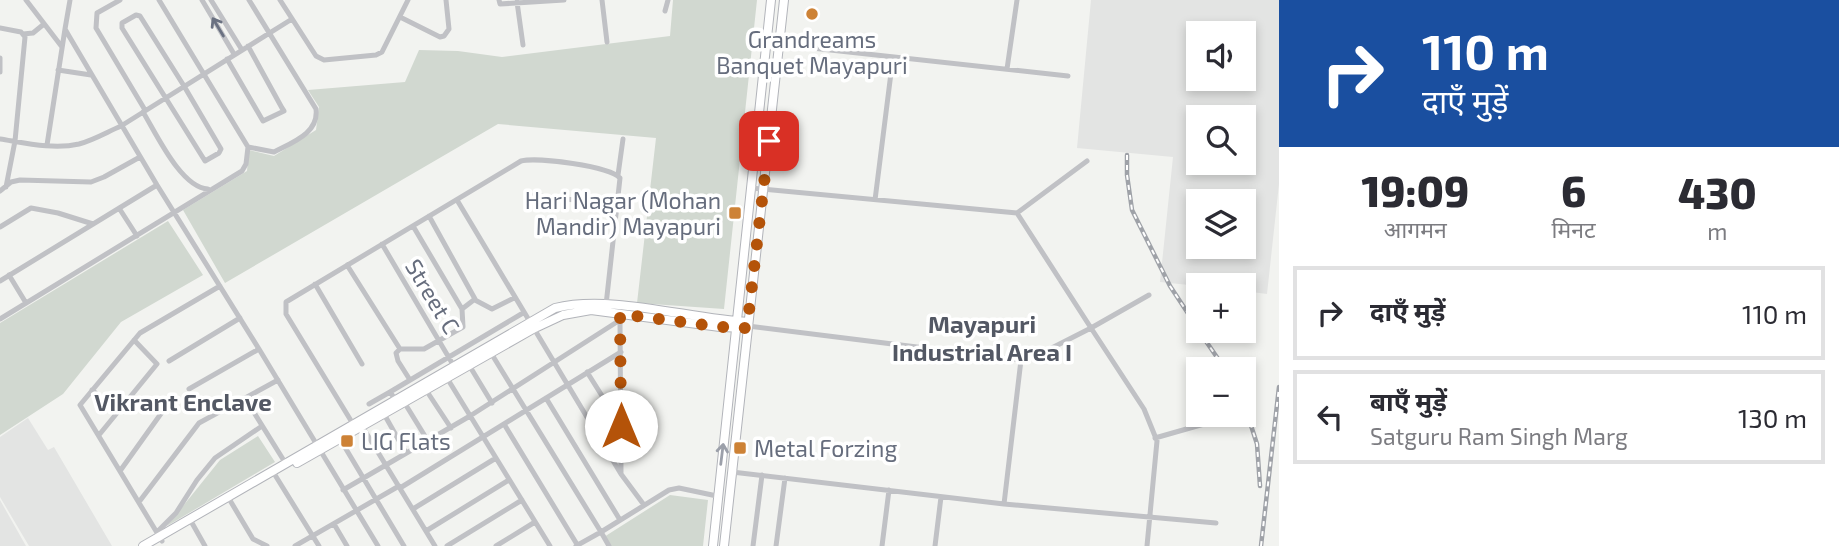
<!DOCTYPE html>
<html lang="hi">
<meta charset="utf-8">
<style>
:root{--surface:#fff;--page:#f2f2f3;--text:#2b2b33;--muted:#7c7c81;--line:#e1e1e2}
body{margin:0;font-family:"Exo 2","Noto Sans Devanagari",sans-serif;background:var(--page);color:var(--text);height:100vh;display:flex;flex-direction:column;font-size:26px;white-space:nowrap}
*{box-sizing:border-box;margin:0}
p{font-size:23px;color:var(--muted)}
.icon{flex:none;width:38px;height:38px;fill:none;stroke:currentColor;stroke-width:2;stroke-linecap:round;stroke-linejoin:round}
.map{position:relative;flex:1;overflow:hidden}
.drawer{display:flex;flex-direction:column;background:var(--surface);width:560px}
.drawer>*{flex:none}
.guide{background:#1a4fa0;color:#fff;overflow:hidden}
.tools{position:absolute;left:1186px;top:21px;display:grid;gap:14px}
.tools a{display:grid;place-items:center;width:70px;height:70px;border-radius:0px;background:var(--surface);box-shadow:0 4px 10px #0003;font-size:35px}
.pin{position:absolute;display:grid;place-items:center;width:60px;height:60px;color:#fff;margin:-30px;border-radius:14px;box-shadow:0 4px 10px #0006}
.me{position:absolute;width:77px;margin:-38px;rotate:0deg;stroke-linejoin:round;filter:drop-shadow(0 0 5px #0008)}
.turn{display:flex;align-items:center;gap:24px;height:147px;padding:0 28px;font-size:32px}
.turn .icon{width:91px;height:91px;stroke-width:2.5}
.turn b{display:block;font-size:49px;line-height:60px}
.eta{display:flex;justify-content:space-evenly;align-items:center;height:119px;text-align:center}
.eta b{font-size:42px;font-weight:800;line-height:49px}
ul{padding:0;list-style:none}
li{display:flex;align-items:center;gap:21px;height:94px;margin:0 14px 10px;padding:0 14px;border:4px solid var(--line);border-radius:0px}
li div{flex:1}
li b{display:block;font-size:26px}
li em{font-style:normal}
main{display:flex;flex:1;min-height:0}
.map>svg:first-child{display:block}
.built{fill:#e3e4e3;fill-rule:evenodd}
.green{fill:#d1d8d0}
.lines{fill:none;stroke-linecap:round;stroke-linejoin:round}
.secondary-casing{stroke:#b2b4ba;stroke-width:10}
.street{stroke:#c0c1c5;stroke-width:5}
.secondary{stroke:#fff;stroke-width:8}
.rail-casing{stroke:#9fa2a8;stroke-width:4.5}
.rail{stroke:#fff;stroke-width:2;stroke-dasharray:5;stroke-linecap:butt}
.oneway{stroke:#6a7181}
.oneway2{stroke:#9ca0aa}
.route{stroke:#b45309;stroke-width:12;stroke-dasharray:0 21.6}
.poi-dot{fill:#cd8236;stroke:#fff;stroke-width:2.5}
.labels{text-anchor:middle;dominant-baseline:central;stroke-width:7;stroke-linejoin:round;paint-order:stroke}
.poi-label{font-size:23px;fill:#666d7d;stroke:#fff;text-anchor:start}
.street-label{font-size:23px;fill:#666d7d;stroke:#fff}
.neighbourhood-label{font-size:24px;font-weight:bold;fill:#535864;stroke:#fff}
</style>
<main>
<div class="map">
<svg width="1279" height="546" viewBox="0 0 1279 546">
<rect width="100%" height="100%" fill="#f2f3f0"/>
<path class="built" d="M1091,0h188v184l-12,110 -23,-3v-6l-45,1 -39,-4 13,-125 -96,-9zM1199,33h45v46h-45zM1199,117h45v46h-45zM1199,201h45v46h-45z
M28,418l20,32 6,-3 58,99h-83l-29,-49v-60z
M0,500l26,46h-26z"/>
<path class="green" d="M673,0h84l-33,309 -87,-6 19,-165 -158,-14 -273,159 -42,-73 64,-39 2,-21 25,6 42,-26 3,-23 -11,-17 97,-8 14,-32 39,1 44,6 168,-21z
M168,221l35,54 -82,47 -58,72 -63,41v-112z
M258,436l17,26 -108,64 53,-66z
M670,495l38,5 -5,46h-93l-6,-9z"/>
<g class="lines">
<defs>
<path id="secondary" d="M297,463l236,-134 30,-14 28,-5 129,17 27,1
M143,546l412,-238c56,-14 135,11 193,14
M713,546l58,-546
M724,546l60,-546"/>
</defs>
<use href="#secondary" class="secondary-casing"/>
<path class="street" d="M26,0l36,47
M70,0l-5,29 4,7 88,149 102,164 119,197
M120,0l-23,13 -1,15 49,82
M159,0l89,147 26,5c19,-10 45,-19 42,-43l-67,-109
M202,0l32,54
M211,0l31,50
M280,0l36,56 8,4 52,-5 6,-3 26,-52
M499,0l1,4 64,-4
M602,0l5,42
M517,2l6,43
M665,11l3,-11
M136,15l4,1 44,70 37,63 -2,4 -14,8 -83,-133v-5z
M400,17l40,20 4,-1 5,-7 -3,-29
M0,28l21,4 4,5 -10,104 -9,46
M23,34l10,-1 11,-9
M766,43l302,33
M0,58v14
M227,59l36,62 21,-10 -2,-3 -34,-62
M1007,69l10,-69
M58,70l33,5
M143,112c13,21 38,76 65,77
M0,139c25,4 54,11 79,5 15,-4 28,-12 42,-18l171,-107
M47,145l18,-116
M618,175l5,-36
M751,188l266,25 70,-52
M0,191l11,-9 9,-2 71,2 13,-5 36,-20
M531,195l96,11
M457,200l164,274
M875,200l18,-143
M119,208l18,28
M1017,213l74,115 58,-33
M413,226l49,83 13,-10 -46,-83
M0,227l31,-19 27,5 35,11
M382,244l73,124
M347,265l53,84
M9,275l17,28
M0,281l157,-96
M315,284l47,80
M475,300l17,9 22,-11
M0,319l242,-148 4,-7 2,-17
M620,321l1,153 23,31
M748,326l273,34 15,-4 55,-28 53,81 13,32 -10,105
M400,349h24l39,-22 -1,-18
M400,349l-4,4 2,8 12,19
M491,353l110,179 -25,14
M169,361l71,-43
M469,365l23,38
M587,372l34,54
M447,378l103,168
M189,389l70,-40
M92,390l25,22
M426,390l25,38
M390,392l133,-79
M245,398l41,66
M546,398l74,122
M404,402l24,39
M369,404l21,-12 5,7
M384,414l22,39
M353,424l-67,-110v-12l235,-141c17,-4 88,5 99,17l-14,127
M504,424l74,122
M362,426l73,120
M99,435l58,-71 -23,-24
M1155,438l70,-20
M340,439l64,107
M120,471l50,-70
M732,472l272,32 212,19
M275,475l44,71
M400,488l221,-136
M343,490l127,-74 150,-96
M228,497l25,42 14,7
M139,502l60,-79 79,-43
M1004,504l17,-144
M413,509l83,-51
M192,523l13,23
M334,524l13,22
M426,531l83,-51
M157,532l19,-19 21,-33 18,-22 47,-32
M162,541l-82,-136 60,-72 80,-47
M295,546l104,-60
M447,546l75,-46
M496,546l39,-24
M609,546l-8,-14 68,-42 10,-2 38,8
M753,546l9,-71
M776,546l9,-68
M882,546l7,-56
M935,546l6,-49"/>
<use href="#secondary" class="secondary"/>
<defs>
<path id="rail" d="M1127,155v20l5,35 38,76 29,44
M1199,331l26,38
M1244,404l13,40 3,42
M1261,546l18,-159"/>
</defs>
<use href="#rail" class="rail-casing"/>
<use href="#rail" class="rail"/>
</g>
<defs><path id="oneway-shaft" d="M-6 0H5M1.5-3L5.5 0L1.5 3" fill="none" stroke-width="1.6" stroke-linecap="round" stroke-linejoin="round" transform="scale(1.75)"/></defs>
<use class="oneway" href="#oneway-shaft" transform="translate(218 27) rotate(-121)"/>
<use class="oneway2" href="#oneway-shaft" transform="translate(722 454) rotate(-83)"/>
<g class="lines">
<path class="route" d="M621,426l-1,-112 100,13 27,1 22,-187"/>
</g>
<g class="poi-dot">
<circle cx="812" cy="14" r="7"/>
<rect x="728" y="206" width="14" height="14" rx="3.5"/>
<rect x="340" y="434" width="14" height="14" rx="3.5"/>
<rect x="733" y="441" width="14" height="14" rx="3.5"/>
</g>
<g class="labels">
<g class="poi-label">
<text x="812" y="39" text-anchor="middle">Grandreams<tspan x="812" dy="26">Banquet Mayapuri</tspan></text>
<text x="721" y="200" text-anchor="end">Hari Nagar (Mohan<tspan x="721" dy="26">Mandir) Mayapuri</tspan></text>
<text x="361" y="441">LIG Flats</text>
<text x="754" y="448">Metal Forzing</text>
</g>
<g class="street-label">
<text transform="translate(433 296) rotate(59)">Street C</text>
</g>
<g class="neighbourhood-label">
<text x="982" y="323">Mayapuri<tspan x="982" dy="28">Industrial Area I</tspan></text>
<text x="183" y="401">Vikrant Enclave</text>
</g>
</g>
</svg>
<div class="tools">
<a><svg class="icon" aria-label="sound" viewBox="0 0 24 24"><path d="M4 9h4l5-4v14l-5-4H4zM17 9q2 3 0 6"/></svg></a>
<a><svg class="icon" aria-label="search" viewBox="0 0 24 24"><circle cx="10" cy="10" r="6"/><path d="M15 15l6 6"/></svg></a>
<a><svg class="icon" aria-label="layers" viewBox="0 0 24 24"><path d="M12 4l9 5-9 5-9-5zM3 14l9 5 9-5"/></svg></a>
<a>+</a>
<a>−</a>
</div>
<div class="pin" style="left:769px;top:141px;background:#d93025"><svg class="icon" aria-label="arrive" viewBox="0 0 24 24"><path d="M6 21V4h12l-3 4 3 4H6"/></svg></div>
<svg class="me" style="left:621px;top:426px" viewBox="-20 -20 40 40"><circle r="19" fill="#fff"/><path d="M0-13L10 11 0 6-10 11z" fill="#b45309"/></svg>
</div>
<section class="drawer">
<div class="guide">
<div class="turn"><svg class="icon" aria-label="right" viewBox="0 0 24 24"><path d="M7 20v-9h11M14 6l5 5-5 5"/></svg><div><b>110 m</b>दाएँ मुड़ें</div></div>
</div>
<div class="eta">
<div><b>19:09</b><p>आगमन</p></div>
<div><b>6</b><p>मिनट</p></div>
<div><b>430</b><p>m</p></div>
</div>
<ul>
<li><svg class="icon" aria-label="right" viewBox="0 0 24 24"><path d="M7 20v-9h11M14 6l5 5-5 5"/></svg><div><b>दाएँ मुड़ें</b></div><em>110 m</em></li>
<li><svg class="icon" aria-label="left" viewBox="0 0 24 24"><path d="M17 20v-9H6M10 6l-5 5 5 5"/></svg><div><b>बाएँ मुड़ें</b><p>Satguru Ram Singh Marg</p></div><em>130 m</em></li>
</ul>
</section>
</main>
